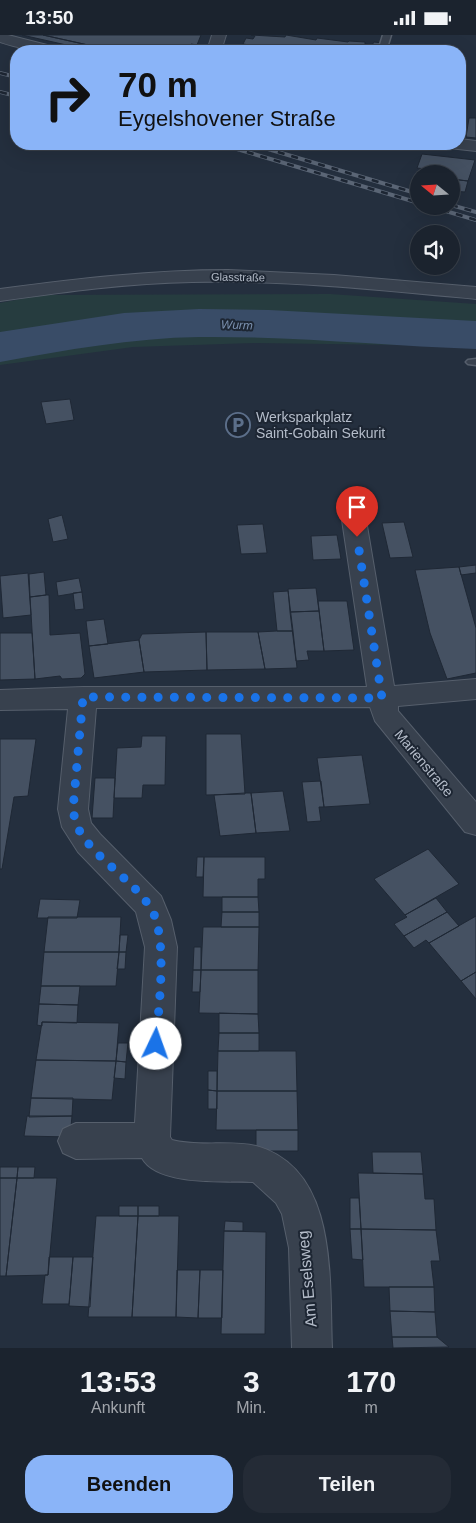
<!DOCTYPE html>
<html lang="de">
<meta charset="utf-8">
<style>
:root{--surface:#1b232e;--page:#242b36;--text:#f1f3f6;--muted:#a0a4aa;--line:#39404a;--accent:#8ab4f8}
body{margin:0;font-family:Helvetica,sans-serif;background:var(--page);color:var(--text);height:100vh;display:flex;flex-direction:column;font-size:19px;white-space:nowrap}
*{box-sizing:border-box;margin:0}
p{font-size:16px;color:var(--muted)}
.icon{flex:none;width:28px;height:28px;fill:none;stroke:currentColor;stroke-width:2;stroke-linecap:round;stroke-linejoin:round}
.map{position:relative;height:1313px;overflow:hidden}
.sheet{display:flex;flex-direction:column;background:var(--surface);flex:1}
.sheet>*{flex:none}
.hud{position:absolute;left:10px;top:10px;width:456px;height:105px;border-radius:20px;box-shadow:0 5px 20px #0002,0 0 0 1px var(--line);background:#8ab4f8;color:#111;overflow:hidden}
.needle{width:32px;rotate:288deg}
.tools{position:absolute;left:410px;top:130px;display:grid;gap:10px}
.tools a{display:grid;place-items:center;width:50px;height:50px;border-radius:50%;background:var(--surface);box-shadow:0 5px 20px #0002,0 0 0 1px var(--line);font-size:25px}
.pin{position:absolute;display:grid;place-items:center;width:42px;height:42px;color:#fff;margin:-51px -21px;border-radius:50% 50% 50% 0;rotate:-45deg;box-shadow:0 0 5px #0007}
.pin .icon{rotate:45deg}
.me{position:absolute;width:55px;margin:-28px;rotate:3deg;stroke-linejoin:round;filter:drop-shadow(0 0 4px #0008)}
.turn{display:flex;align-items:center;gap:18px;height:105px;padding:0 25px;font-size:22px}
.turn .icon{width:65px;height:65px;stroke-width:2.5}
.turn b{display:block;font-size:35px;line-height:42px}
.eta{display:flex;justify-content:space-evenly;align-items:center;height:85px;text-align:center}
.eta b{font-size:30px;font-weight:800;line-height:35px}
.action{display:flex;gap:10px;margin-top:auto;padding:10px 25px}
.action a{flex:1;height:58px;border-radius:20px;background:var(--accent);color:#111;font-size:20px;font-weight:800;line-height:58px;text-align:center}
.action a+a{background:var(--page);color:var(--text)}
.status{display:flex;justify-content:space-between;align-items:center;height:35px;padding:0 25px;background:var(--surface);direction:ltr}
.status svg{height:14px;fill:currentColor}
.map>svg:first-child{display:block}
.green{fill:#263c3f}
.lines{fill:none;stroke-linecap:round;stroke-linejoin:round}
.river{fill:#394c67;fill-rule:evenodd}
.building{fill:#455162;stroke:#1f2835}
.lane-casing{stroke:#565f6c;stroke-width:3}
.street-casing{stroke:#565f6c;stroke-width:2}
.lane{fill:#38414e;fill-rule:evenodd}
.street{fill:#38414e;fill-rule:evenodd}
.rail-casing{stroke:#5a6575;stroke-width:4}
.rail{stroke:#1d2633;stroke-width:2.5;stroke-dasharray:7;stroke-linecap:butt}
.route{stroke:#1a73e8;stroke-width:9;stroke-dasharray:0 16.2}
.labels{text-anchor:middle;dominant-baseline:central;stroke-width:4;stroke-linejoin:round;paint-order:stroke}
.far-street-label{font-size:11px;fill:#b4bcc9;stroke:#1d2633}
.far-water-label{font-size:12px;font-style:italic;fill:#7c92b1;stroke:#1d2633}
.poi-label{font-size:14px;fill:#b4bcc9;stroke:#1d2633;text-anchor:start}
.street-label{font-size:14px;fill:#b4bcc9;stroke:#1d2633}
.near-street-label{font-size:16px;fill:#b4bcc9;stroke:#1d2633}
</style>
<div class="status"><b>13:50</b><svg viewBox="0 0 49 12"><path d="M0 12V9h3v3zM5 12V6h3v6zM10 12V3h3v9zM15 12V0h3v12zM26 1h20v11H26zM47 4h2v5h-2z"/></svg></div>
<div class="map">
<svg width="476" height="1313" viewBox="0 0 476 1313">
<rect width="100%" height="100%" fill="#242f3e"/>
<path class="green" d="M330,259l146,10v42l-222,-3 -121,4 -133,18v-62l42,-8z"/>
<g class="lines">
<path class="river" d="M199,274l70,1 207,11v28c-92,-3 -184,-13 -277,-12 -67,1 -133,13 -199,25v-30l124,-19z"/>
</g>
<path class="building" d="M22,0h21l72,16h-22z
M43,0h158l-4,10 -6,-1 -4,7h-72z
M251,0l34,2 1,-2 30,5 1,-2 31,4 1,-1 16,1v2l7,1 2,-3 8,1 -4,8h-136l2,-4h4l2,-2 -7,-1 3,-6 7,1 2,-3z
M469,83h7v20l-10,-1z
M422,119l53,6 -7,21 -17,-2v-5h-16l1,-4 -19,-2z
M451,144l17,2 -3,11 -14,-1z
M70,364l4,21 -28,4 -5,-22z
M62,480l6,24 -15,3 -5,-23z
M404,487l9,35 -23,1 -8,-35z
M263,489l4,29 -26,1 -4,-29z
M337,500l4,24 -28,1 -2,-24z
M476,530v8l-15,2 -2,-8z
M459,532l17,61v45l-29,6 -17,-46 -15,-63z
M44,537l2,23 -16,2 -1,-23z
M28,538l3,42 -28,3 -3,-42z
M79,543l3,14 -24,4 -2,-14z
M316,553l3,23 -29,1 -2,-23z
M288,556l5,40h-16l-4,-39z
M82,557l2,17 -9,1 -2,-17z
M46,560h3l1,40 30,-2 5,41 -4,4 -19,1 -2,-3 -25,3 -5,-82z
M318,566h29l7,49 -30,1z
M319,576l5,40h-17l2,9 -13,1 -6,-49z
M104,584l4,25 -19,2 -3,-25z
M277,596h16l4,37 -32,1 -7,-37z
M206,597h52l7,37 -58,1z
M206,597l1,38 -63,2 -5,-32 3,-6z
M0,598h32l3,46 -35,1z
M139,605l5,32 -50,6 -5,-32z
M206,699h35l4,60 -39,1z
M142,701h24l-1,49h-22l-1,13h-28l3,-50 24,-1z
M0,704h36l-8,57 -14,1 -12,72h-2z
M362,720l8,49 -46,3 -7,-49z
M95,743h20l-2,40h-21z
M321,746l3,26h-5l2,14 -14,1 -5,-40z
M283,756l7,40 -34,2 -5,-40z
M245,758h6l5,40 -36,3 -6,-41z
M428,814l31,35 -54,31 -31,-36z
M197,822h7l-1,20h-7z
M204,822h61v22h-7v18h-55z
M222,862h36l1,15h-37z
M436,863l11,14 -43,24 -10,-12 13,-7 -2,-2z
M40,864l40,1 -3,18h-40z
M222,877h37v15h-38z
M447,877l12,14 -30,17 -3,-3 -12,8 -10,-12z
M476,881v56l-15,9 -32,-38z
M48,882h73l-2,35h-75z
M203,892h56l-1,43h-57z
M120,900h8l-2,17h-7z
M194,912h7v23h-8z
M44,917h75l-3,34h-75z
M119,917h7l-1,17h-8z
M193,935h8l-1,22h-8z
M201,935h57v44l-59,-1z
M476,937v27l-15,-18z
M41,951h39l-2,19 -39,-1z
M39,969l39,1 -1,18 -35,-1v4l-5,-1z
M219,978l39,1 1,19h-40z
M42,987l77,1 -3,38 -80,-1z
M219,998h40v18h-41z
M118,1008h10l-2,19 -10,-1z
M218,1016h78l1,40h-80z
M36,1025l80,1 -4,39 -81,-2z
M116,1026l10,1 -1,17 -11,-1z
M208,1036h9v20l-9,-1z
M208,1055l9,1v18h-9z
M217,1056h80l1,39h-82z
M31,1063h42l-1,18 -43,1z
M27,1081h45l-2,21 -46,-1z
M256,1095h42v21h-42z
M372,1117h49l2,22 -50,-1z
M0,1132h18l-1,11h-17z
M18,1132h17l-1,11h-17z
M358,1138l65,1 2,25h9l2,31 -75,-1z
M0,1143h17l-11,98h-6z
M17,1143h40l-9,97 -42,1z
M350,1163h9l2,31h-11z
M119,1171h19v10h-19z
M138,1171h21v10h-21z
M96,1181h42l-6,101h-44z
M138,1181h41l-3,101h-44z
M225,1186l18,1v9h-19z
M350,1194h11l2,31 -11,-1z
M361,1194l75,1 4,31h-9l3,26h-70z
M224,1196l42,1 -1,102h-44z
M49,1222h24l-4,47h-27l3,-29h3z
M73,1222h20l-3,50 -21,-1z
M177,1235h23l-2,48 -22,-1z
M200,1235h23l-1,48h-24z
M389,1252h45l1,25 -45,-1z
M390,1276l45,1 2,25h-45z
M392,1302h45l12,10 -56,1z"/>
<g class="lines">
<defs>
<path id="lane" d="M383,0h8l-5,16h-8z
M476,324v6l-8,-1 -2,-2 2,-2z"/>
<path id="street" d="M0,0h8l51,13 2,3c-21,1 -41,-2 -61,-9z
M212,0h14l-5,16h-14z
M460,104l16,2v10l-27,-3 -2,-4h13z
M228,235l106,5 142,12v12c-94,-9 -189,-19 -284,-17 -64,1 -128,10 -192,19v-12c76,-10 151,-19 228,-19z
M354,477l9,3 3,5 28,166 82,-7v20l-78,7v5l78,91v33l-11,-3 -90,-111 -5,-14 -274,1 -8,101 3,14 9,11 61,62 10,24 6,27 -7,190 2,3c26,7 59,0 84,6 83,23 73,134 76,202h-40l-3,-100 -7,-34 -6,-11 -23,-21c-28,-1 -96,4 -111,-24l-66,1 -13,-6 -5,-12 5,-12 13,-6h59l10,-176 -9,-35 -58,-60 -16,-25 -4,-18 10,-100 -68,1v-20l83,-3h284l-25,-167 3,-5z"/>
</defs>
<use href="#lane" class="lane-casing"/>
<use href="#street" class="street-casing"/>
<use href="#lane" class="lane"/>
<use href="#street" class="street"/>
<defs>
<path id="rail" d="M0,38l16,4
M0,57l16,4
M220,109l199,59
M251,109l168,50
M451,170l25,7
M429,171l47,14"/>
</defs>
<use href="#rail" class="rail-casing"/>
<use href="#rail" class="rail"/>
</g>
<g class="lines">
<path class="route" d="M156,1009c2,-35 14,-113 -8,-140 -19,-27 -55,-47 -70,-76 -3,-6 -4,-13 -5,-19l10,-112 299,1 -25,-161"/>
</g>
<defs>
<symbol id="parking-ring" viewBox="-11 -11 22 22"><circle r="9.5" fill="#1d2633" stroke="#5c6f8a" stroke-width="1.5"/><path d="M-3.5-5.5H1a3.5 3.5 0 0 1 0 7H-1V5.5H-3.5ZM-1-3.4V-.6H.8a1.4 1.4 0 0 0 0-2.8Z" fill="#5c6f8a"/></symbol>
</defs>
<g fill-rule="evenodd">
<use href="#parking-ring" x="224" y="376" width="28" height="28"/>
</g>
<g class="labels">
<g class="far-street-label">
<text transform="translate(238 242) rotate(1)">Glasstraße</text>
</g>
<g class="far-water-label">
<text transform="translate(237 290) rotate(2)">Wurm</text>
</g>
<g class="poi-label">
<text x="256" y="382">Werksparkplatz<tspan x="256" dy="16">Saint-Gobain Sekurit</tspan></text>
</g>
<g class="street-label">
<text transform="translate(424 728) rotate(50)">Marienstraße</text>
</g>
<g class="near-street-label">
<text transform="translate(307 1244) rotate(-95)">Am Eselsweg</text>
</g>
</g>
</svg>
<div class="tools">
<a><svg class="needle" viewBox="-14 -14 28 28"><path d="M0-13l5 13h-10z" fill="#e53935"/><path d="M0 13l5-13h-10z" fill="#a0a4aa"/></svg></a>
<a><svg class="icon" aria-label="sound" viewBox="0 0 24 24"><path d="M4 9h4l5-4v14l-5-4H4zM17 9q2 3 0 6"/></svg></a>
</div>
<div class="pin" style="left:357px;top:502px;background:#d93025"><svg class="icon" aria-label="arrive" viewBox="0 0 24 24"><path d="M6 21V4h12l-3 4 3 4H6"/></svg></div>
<svg class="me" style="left:156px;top:1009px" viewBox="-20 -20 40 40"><circle r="19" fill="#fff"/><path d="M0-13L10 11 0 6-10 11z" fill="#1a73e8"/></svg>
<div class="hud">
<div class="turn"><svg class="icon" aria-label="right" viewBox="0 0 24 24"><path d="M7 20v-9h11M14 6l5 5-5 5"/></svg><div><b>70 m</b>Eygelshovener Straße</div></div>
</div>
</div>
<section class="sheet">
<div class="eta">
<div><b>13:53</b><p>Ankunft</p></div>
<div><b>3</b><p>Min.</p></div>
<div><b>170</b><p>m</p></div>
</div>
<div class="action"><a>Beenden</a><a>Teilen</a></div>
</section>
